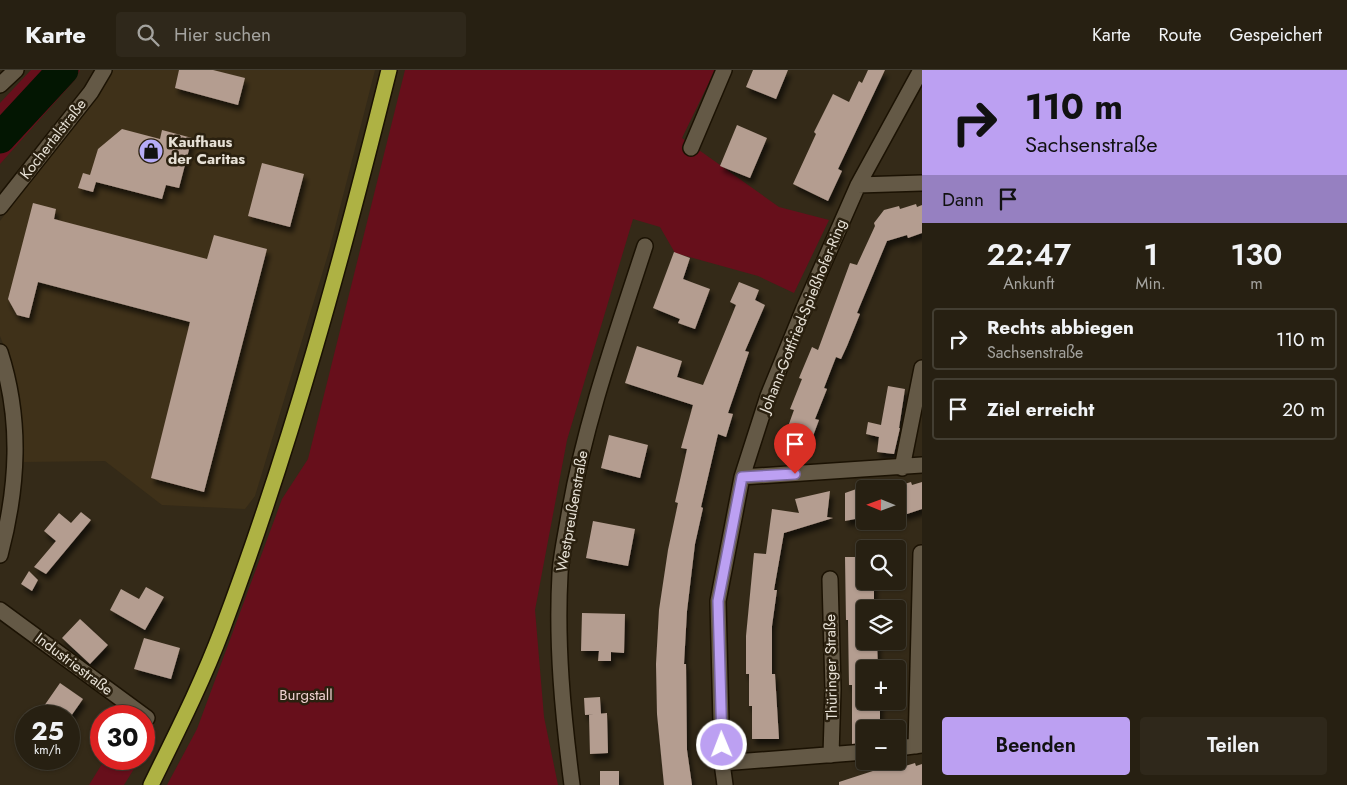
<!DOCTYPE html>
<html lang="de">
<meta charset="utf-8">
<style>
:root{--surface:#272012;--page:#2f281b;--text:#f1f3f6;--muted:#a4a39f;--line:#433e32;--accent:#bca0f2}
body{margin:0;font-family:Jost,sans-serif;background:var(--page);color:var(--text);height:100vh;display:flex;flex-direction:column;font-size:19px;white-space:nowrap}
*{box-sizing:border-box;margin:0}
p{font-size:16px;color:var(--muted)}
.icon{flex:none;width:28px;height:28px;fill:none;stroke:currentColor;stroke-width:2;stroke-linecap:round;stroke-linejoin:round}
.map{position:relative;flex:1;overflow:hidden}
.details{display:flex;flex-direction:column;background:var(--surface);width:425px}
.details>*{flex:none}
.banner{background:#bca0f2;color:#111;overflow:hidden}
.needle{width:32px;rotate:271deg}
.tools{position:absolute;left:856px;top:410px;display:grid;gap:10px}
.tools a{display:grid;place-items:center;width:50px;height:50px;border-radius:5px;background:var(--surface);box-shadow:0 1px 4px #0004,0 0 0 1px var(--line);font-size:25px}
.speed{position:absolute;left:15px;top:635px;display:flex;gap:10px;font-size:25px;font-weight:700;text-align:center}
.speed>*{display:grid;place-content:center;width:65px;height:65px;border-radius:50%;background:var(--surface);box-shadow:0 1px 4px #0004,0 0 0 1px var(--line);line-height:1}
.speed small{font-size:12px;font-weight:400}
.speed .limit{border:8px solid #d22;background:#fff;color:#111}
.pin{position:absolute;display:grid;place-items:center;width:42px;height:42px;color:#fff;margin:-51px -21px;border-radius:50% 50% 50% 0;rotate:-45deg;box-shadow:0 0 5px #0007}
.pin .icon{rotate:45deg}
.me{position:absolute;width:55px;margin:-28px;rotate:359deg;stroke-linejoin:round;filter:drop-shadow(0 0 4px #0008)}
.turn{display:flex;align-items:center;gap:18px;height:105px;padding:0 20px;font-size:22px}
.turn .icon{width:65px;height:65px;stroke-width:2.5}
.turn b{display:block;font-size:35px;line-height:42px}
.then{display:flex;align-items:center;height:48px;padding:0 20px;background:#0003;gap:10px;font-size:19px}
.eta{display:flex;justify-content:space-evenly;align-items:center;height:85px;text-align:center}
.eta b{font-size:30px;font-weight:600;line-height:35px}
.button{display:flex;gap:10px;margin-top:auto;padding:10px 20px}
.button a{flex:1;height:58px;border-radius:5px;background:var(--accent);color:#111;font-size:20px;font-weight:600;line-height:58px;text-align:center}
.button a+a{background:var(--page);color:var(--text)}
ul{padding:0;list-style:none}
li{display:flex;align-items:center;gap:15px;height:62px;margin:0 10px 8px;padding:0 10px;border:2px solid var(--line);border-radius:5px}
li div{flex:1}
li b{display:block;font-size:19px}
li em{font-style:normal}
header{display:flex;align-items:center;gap:30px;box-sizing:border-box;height:70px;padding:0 25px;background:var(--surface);border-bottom:1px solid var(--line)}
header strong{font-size:24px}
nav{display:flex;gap:28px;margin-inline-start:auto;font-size:18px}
.search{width:350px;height:45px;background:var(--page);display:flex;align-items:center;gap:12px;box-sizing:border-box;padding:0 18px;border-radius:5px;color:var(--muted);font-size:19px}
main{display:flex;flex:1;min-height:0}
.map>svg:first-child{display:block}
.built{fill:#3f3119}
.green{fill:#670f1b}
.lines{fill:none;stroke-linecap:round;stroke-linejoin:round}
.river{stroke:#031602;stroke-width:31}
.building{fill:#b49d90;filter:url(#shadow)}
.minor-casing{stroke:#1b1203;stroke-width:18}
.highway-casing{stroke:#1b1203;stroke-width:18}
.minor{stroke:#645946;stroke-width:15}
.highway{stroke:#aeb244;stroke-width:15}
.route-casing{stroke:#7a689d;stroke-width:12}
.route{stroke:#bca0f2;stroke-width:9}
.labels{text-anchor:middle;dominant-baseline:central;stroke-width:5;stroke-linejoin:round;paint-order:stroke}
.street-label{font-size:15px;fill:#e7e1d6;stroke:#2a200f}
.poi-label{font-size:15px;font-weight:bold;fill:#e7e1d6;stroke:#2a200f;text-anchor:start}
.park-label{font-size:15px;fill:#edd0cf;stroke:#2a200f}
</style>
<header>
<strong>Karte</strong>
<div class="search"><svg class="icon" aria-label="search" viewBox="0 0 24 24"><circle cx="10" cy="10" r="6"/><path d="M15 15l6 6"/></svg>Hier suchen</div>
<nav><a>Karte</a><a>Route</a><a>Gespeichert</a></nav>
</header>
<main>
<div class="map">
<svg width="922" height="715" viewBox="0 0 922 715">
<defs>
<filter id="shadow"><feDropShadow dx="3" dy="5.5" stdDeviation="2.5" flood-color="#0009"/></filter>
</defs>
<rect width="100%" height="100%" fill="#342a18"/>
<path class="built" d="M111,0h264l-46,181 -74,245 -10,13 -83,-4 -57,-44 -81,1 -3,-44 -14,-64 -7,-18v-115l92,-121z"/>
<path class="green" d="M31,0h49l-6,11 -74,83v-61z
M405,0h310l-33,68 97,69 50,13 -35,73 -36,-17 -83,-23 -15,-26 -27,-8 -66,221 -32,170 9,107 14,68h-391l30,-56 85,-230 26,-40z
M144,653l12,9 -12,20z
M105,689h35l-16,26h-35z"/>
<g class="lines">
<path class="river" d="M0,68l63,-68"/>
</g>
<path class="building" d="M179,0h34l32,8 -7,27 -63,-17z
M753,0h35l-12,29 -30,-12z
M868,0h17l-47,99 4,2 -14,30 -35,-17 23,-50 -2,-2 19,-38 16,8 10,-21 3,2z
M737,55l30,13 -17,40 -30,-12z
M122,59l38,10 2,-9 30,8 -13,50 -13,-3 -4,14 -66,-17 -3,10 -15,-4 5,-15 7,2 8,-26z
M262,93l42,11 -14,53 -42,-11z
M33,133l23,6 -2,10 153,40 7,-24 53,14 -63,243 -53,-14 39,-156 -152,-40 -9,36 -12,-3 -9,-16z
M916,134l1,3 5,-2v28l-14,5 -1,-3 -20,6 -30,72 3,1 -13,32 -6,13 -5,-2 -12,31 3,1 -12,30 4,1 -12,32 -25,-9 12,-33 -4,-1 12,-30 -3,-1 13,-31 6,3 32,-87 7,2 18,-39 -1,-3 10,-13 15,-4 1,3z
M674,182l16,6 -7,21 27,10 -15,40 -17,-6 2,-4 -27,-11z
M739,212l20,8 -4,10 10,5 -20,46 4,1 -21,61 5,1 -7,23 -8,-3 -17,73 2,1 -8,36 -8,67 -3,53h2l1,86 5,35h-28l-7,-71 -1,-50 3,-54 9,-60 10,-47 -3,-1 12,-53 -6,-1 12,-43 -68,-22 12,-37 45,15 -5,16 26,8 33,-80 -6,-3z
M888,316l17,3 -6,39h1l-6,26 -17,-2 2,-15 -13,-3 2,-12 13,3z
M609,365l39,10 -8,33 -39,-10z
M911,412l1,3 10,-3v27l-18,6 -1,-4 -5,2v-27z
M862,417l3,10v20l-20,4v-28z
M830,421l-3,26 6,1 -49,15 -10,57h3l-5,36v48h3l4,65h-27v-33h-3v-32h-3v-38l8,-83 12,1 6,-45 27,4 -4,-14z
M81,442l10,8 -45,54 -12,-7 22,-26 -12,-10 15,-18 12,10z
M593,451l42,8 -7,37 -42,-8z
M845,487h20v24h9v28h-9v32h12l1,28h-13v32h15v26l-15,2v14l-13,1v-59h-3l-1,-65h-2z
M29,501l9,9 -6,11 -11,-7z
M146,517l18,10 -19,33 -35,-20 11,-21 18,10z
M582,543l43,1 -1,39 -13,-1v9h-13l1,-10h-18z
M80,549l28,26 -18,19 -28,-26z
M144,568l36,10 -9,31 -37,-10z
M60,613l23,16 -12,17h-34z
M600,627l1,17 -16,1 -1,-17z
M607,643l1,40 -18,1 -1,-39z
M915,693l1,3 6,-2v21h-83v-3l43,-14v3l17,-6v3z
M600,701h19v14h-19z"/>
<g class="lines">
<defs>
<path id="minor" d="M0,15l16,-15
M691,78l33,-78
M858,115l64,-2
M0,137l91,-115 13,-22
M0,282c22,68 18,135 0,203
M902,398l20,-100
M742,407l180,-12
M830,509l3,110 -2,66
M0,540l147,108
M916,676l5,-193
M898,678l24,-3
M722,693l143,-11
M572,715c-9,-70 -16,-140 -12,-211 1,-19 6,-40 9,-59 16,-93 47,-180 76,-269
M725,715l-3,-22 -4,-162 24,-124 26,-81 36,-88 54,-123 63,-115"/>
<path id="highway" d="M151,715c25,-51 51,-102 71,-155 69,-183 120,-371 167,-560"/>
</defs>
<use href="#minor" class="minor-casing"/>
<use href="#highway" class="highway-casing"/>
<use href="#minor" class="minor"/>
<use href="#highway" class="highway"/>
</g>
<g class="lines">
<defs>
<path id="route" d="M722,675l-4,-144 24,-124 53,-3"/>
</defs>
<use href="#route" class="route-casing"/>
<use href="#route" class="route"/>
</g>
<defs>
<symbol id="shop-disc" viewBox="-11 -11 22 22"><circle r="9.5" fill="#b6acf8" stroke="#2a200f"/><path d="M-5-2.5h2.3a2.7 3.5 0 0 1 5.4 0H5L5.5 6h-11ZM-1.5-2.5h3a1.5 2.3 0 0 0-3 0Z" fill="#111"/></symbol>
</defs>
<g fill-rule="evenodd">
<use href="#shop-disc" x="137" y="67" width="28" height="28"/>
</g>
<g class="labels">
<g class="street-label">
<text transform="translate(53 69) rotate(-52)">Kochertalstraße</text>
<text transform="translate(803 246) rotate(-68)">Johann-Gottfried-Spießhofer-Ring</text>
<text transform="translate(572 441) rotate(-80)">Westpreußenstraße</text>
<text transform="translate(74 594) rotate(37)">Industriestraße</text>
<text transform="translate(831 597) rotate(-91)">Thüringer Straße</text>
</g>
<g class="poi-label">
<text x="168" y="72">Kaufhaus<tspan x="168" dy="17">der Caritas</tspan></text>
</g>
<g class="park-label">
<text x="306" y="625">Burgstall</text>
</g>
</g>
</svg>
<div class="tools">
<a><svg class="needle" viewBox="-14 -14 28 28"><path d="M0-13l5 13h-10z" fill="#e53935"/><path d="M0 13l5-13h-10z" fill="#a4a39f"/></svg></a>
<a><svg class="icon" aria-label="search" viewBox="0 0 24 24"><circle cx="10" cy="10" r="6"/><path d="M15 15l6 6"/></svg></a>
<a><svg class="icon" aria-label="layers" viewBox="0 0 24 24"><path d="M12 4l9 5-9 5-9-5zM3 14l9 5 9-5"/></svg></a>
<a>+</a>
<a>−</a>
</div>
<div class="speed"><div>25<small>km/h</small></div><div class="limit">30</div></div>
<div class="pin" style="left:795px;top:404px;background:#d93025"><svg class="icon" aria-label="arrive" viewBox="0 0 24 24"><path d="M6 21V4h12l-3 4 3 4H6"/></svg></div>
<svg class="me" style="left:722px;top:675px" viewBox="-20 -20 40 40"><circle r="17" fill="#bca0f2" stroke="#fff" stroke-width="3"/><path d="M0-11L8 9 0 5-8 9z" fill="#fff"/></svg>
</div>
<section class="details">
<div class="banner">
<div class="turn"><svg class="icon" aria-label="right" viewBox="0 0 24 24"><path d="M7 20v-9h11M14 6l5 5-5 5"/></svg><div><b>110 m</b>Sachsenstraße</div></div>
<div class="then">Dann<svg class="icon" aria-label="arrive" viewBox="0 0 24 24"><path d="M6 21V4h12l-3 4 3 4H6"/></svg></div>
</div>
<div class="eta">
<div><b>22:47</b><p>Ankunft</p></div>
<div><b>1</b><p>Min.</p></div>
<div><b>130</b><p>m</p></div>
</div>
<ul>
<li><svg class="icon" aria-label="right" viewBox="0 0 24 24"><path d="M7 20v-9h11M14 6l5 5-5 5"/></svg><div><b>Rechts abbiegen</b><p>Sachsenstraße</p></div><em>110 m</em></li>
<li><svg class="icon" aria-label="arrive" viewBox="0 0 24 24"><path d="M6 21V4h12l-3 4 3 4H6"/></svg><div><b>Ziel erreicht</b></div><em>20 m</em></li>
</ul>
<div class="button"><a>Beenden</a><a>Teilen</a></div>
</section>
</main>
